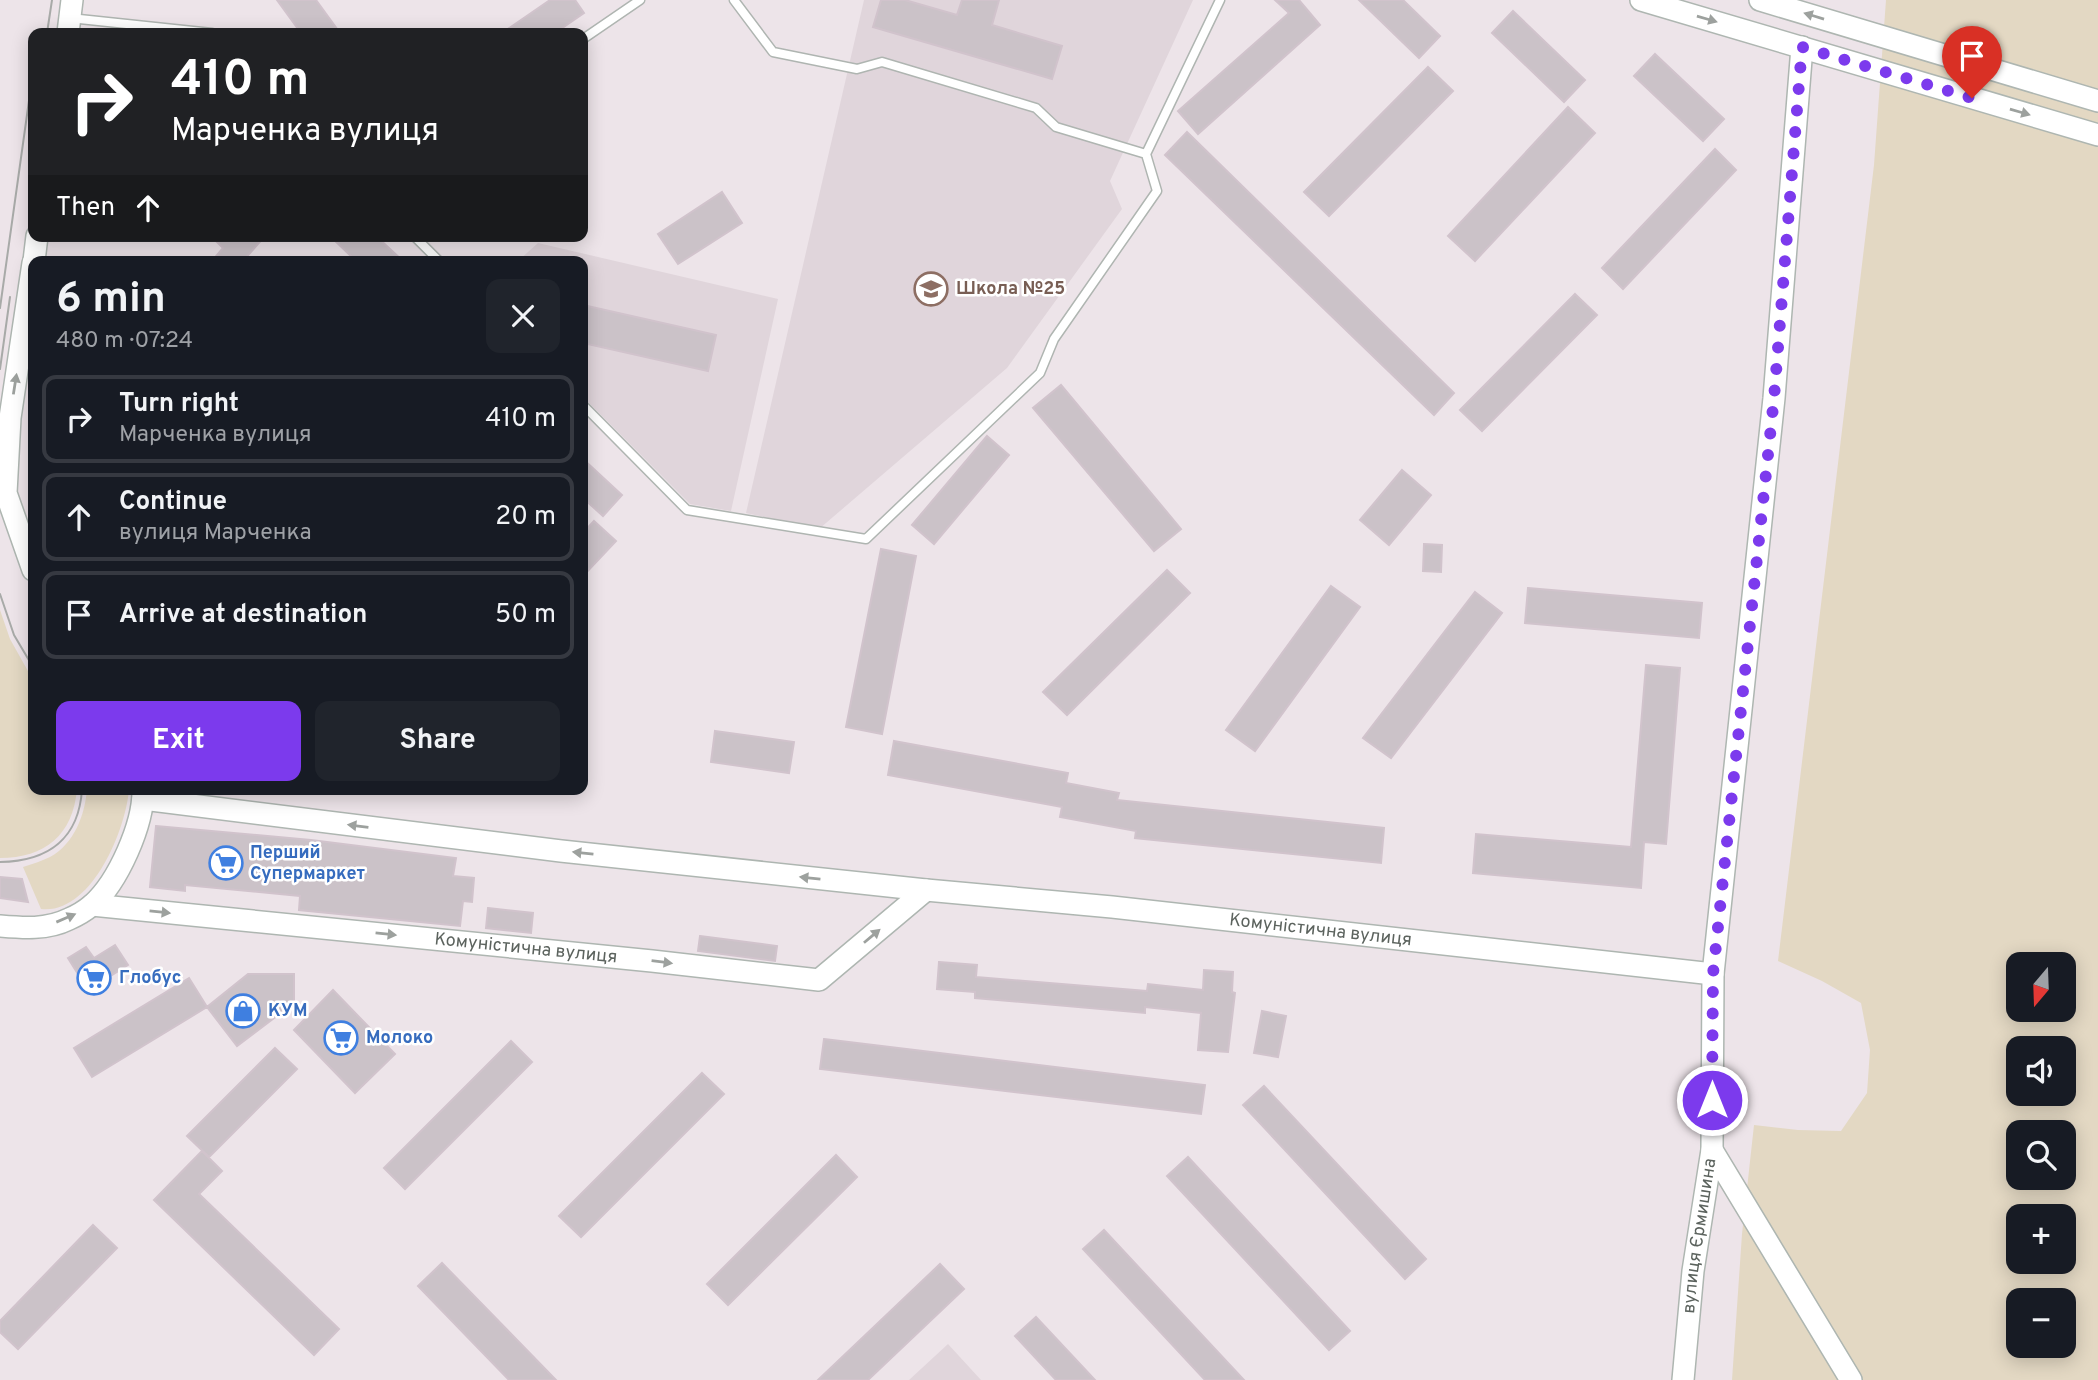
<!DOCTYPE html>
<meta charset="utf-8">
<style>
:root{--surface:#171b24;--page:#20242c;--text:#f1f3f6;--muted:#9ea1a6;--line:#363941;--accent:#7c3aed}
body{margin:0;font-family:Overpass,sans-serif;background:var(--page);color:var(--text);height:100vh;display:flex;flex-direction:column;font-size:26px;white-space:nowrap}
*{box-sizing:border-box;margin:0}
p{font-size:23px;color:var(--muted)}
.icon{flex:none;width:38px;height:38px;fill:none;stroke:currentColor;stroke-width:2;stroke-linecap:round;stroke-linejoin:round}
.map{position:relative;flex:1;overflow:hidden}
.sheet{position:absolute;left:28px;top:256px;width:560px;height:539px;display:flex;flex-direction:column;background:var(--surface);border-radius:14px;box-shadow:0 4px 18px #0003}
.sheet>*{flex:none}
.guide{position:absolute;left:28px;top:28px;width:560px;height:214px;border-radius:14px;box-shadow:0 4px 18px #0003;background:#202124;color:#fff;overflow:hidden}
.needle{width:46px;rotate:199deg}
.controls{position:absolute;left:2006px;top:952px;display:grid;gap:14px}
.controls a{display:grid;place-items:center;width:70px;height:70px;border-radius:14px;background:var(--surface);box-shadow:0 4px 18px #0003;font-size:35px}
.pin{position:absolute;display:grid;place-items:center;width:60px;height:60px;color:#fff;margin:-72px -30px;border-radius:50% 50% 50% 0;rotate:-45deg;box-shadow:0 0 7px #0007}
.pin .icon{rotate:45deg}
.me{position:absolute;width:77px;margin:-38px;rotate:0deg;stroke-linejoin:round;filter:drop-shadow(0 0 5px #0008)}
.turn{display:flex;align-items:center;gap:24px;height:147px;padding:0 28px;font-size:32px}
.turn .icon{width:91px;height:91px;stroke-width:2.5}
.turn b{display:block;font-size:49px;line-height:60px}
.then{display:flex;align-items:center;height:66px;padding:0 28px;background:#0003;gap:14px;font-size:26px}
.round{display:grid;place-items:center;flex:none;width:74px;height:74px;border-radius:14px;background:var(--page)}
.headline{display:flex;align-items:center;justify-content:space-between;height:119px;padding:0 28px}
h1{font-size:42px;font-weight:700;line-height:52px}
.action{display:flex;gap:14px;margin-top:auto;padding:14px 28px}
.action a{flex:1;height:80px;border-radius:14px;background:var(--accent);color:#fff;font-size:28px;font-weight:700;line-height:80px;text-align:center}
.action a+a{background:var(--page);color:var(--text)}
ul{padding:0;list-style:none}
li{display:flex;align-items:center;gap:21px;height:88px;margin:0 14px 10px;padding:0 14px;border:4px solid var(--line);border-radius:14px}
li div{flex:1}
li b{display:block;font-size:26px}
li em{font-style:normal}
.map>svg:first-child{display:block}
.education{fill:#e0d5db}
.green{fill:#e3d8c3;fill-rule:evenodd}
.building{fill:#cbc2c8;stroke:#d1c3cc;stroke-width:2}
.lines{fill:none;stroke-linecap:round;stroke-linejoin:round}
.lane-casing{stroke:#afb5b1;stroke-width:11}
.secondary-casing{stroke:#aeb6b1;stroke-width:24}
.lane{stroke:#fff;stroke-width:8}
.secondary{stroke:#fff;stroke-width:21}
.tram{stroke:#a8aaa8;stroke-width:2}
.oneway{fill:#9da19e}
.route{stroke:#7c3aed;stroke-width:12;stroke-dasharray:0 21.6}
.labels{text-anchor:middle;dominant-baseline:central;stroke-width:5;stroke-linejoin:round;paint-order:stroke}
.education-label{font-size:18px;font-weight:bold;fill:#785e54;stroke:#fff;text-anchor:start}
.shop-label{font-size:18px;font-weight:bold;fill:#366cbe;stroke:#fff;text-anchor:start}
.street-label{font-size:18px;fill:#5c635e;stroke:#fff}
</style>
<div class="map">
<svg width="2098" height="1380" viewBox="0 0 2098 1380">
<rect width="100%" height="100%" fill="#ede4e9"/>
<path class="education" d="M864,0h329l-83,181 12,28 -115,159 -188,161 -73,-16z
M538,243l240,56 -47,212 -41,-7 -107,-107v-136h-65z
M948,1344l33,36h-72z"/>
<path class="green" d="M1886,0h212v1380h-366l10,-146 12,-109 44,5 43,1 26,-38 3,-43 -9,-47 -39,-22 -44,-20 96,-796zM2018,964h45v46h-45zM2018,1048h45v46h-45zM2018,1132h45v46h-45zM2018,1216h45v46h-45zM2018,1300h45v46h-45z
M0,610l10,29 23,41v109h44c-4,46 -32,69 -77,69z
M87,789h42c-3,41 -38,126 -88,120l-18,-42c9,-3 19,-6 27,-10 24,-13 35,-42 37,-68z"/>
<path class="building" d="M277,0h39l24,33h-39z
M550,0h25l9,13 -29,20h-53z
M881,0h24l52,15 5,-15h37l-7,25 70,21 -10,33 -179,-52z
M1275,0h24l21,25 -122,109 -20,-23 111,-98z
M1359,0h44l37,36 -21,22z
M1513,11l72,69 -21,22 -72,-69z
M1655,54l69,65 -21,22 -69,-65z
M1428,67l25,24 -124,125 -25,-24z
M1568,107l27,26 -120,128 -27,-25z
M1187,132l267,261 -20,22 -269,-260z
M1715,149l21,21 -113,119 -21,-21z
M722,192l20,31 -64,41 -20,-30z
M211,236h54l-22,25h-31l11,-13z
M330,236h46l27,25h-47z
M1575,294l22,21 -115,116 -22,-21z
M583,305l133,30 -8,36 -125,-28z
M1061,385l120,144 -27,22 -121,-143z
M987,436l22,19 -75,89 -22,-19z
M583,459l39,36 -19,21 -20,-18z
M1402,470l29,25 -42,50 -29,-25z
M594,521l22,20 -33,35v-43z
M1424,544l18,1 -1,27 -18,-1z
M881,549l35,7 -34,178 -36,-7z
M1167,570l23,23 -123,122 -24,-23z
M1331,586l29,21 -105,144 -29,-21z
M1528,588l174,15 -3,35 -174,-15z
M1475,592l27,21 -111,145 -28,-20z
M1646,665l34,3 -14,176 -22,-2 -3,46 -168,-15 3,-39 155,13z
M715,731l79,11 -5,31 -78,-11z
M894,741l174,32 -2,10 53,10 -2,7 267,28 -3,35 -246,-25 1,-7 -76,-14 2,-10 -174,-32z
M156,826l155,14 145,18 -3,18 21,2 -2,24 -9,-1 -3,25 -161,-16 1,-14 -115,-11v6l-35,-4z
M0,877l22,2 6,23 -28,-4z
M488,908l45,5 -2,20 -45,-5z
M700,936l77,10 -2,15 -77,-10z
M115,945l13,20 -40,25 -20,-32 18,-11 8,11z
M939,962l38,3 -1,12 171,14 1,-7 55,6 1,-20 29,2 -1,20 3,1 -7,59 -30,-2 3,-37 -56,-6v6l-170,-15v-6l-38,-3z
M248,974h46v29l-57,43 -30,-39z
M189,978l18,29 -115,70 -18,-29z
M333,990l62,64 -40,39 -61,-63z
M1262,1011l24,5 -8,41 -24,-4z
M824,1039l381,46 -4,29 -381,-45z
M511,1041l21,21 -127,127 -21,-21z
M275,1048l22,21 -88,88 -22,-21z
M702,1073l22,21 -143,143 -22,-21z
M1264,1086l162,173 -21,20 -162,-174z
M202,1151l20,20 -23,23 140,135 -25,26 -160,-155z
M836,1155l21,22 -129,128 -21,-21z
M1188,1157l162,174 -21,19 -162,-174z
M93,1225l24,23 -99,101 -18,-17v-11z
M1104,1230l140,150h-39l-122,-131z
M442,1263l114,117h-47l-91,-94z
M940,1264l24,25 -96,91h-50z
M1036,1317l59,63h-39l-41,-44z"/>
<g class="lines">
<defs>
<path id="lane" d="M734,0l39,52 84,17 25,-7 154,46 20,19 90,27
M70,18l142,15
M583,39l57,-39
M414,236l25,25
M583,405l104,105 179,29 174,-166 14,-34 103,-148 -11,-37 74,-154"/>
<g id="secondary">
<path d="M1641,0l457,135"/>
<path d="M1760,0l338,101"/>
<path d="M68,33l4,-33"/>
<path d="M34,261l3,-25"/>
<path d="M33,263l-23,155 -4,75 27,77"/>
<path id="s1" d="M143,799l418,52 365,39 186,17 601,67"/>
<path id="s2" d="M92,905l560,56 167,19 107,-90"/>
<path d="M0,926c23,2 47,4 69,-7 7,-3 17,-9 23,-14 26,-23 52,-81 51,-116"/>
<path d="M1712,1150l139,230"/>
<path id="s3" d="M1683,1380l10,-109 19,-121 1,-176 61,-576 28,-351"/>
</g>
</defs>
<use href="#lane" class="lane-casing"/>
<use href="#secondary" class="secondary-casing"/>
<use href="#lane" class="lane"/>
<use href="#secondary" class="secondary"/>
<path class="tram" d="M47,33l5,-33
M0,308l33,-236
M0,369l10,-72
M0,594l14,41 19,32
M0,862c48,-1 79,-23 82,-73"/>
</g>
<defs><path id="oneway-solid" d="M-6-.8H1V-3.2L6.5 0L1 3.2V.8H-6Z" transform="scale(1.75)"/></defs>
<g class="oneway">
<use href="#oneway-solid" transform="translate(1814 16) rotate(-163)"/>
<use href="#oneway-solid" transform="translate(1707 19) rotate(16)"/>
<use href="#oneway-solid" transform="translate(2020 112) rotate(16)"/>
<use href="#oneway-solid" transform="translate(15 384) rotate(-81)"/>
<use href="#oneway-solid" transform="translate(358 826) rotate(-173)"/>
<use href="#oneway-solid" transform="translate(583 853) rotate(-174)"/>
<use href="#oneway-solid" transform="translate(810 878) rotate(-174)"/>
<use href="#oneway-solid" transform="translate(160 912) rotate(6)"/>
<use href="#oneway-solid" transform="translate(66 918) rotate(-23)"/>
<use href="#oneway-solid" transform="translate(386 934) rotate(6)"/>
<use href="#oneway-solid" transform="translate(872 936) rotate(-40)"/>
<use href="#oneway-solid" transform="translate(662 962) rotate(7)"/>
</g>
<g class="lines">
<path class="route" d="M1712,1100l1,-126 61,-576 28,-351 170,51"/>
</g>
<defs>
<symbol id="school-ring" viewBox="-11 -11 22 22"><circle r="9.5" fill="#fff" stroke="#8d6e63" stroke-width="1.5"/><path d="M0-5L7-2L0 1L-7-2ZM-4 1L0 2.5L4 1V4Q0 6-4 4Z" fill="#8d6e63"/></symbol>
<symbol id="supermarket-ring" viewBox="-11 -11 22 22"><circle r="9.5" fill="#fff" stroke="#3f7fe0" stroke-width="1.5"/><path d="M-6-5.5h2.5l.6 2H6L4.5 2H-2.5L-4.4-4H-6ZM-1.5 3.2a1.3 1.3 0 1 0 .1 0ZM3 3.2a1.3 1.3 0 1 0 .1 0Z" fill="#3f7fe0"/></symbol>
<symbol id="shop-ring" viewBox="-11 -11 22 22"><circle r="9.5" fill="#fff" stroke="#3f7fe0" stroke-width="1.5"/><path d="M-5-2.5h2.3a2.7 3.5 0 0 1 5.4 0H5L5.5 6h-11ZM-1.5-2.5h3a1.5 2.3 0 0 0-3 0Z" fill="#3f7fe0"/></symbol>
</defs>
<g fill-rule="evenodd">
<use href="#school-ring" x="912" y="270" width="38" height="38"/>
<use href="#supermarket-ring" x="207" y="844" width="38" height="38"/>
<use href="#supermarket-ring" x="75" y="959" width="38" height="38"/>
<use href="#shop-ring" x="224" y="992" width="38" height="38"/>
<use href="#supermarket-ring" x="322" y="1019" width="38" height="38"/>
</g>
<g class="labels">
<g class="education-label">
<text x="956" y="289">Школа №25</text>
</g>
<g class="shop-label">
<text x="250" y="853">Перший<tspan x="250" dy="21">Супермаркет</tspan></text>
<text x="119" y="978">Глобус</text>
<text x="268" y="1011">КУМ</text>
<text x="366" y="1038">Молоко</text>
</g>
<g class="street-label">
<text stroke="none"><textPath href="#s1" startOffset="1185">Комуністична вулиця</textPath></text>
<text stroke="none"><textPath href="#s2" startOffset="436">Комуністична вулиця</textPath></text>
<text stroke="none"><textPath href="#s3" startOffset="145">вулиця Єрмишина</textPath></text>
</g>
</g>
</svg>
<div class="controls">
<a><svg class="needle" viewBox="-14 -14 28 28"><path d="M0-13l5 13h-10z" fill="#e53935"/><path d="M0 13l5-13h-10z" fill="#9ea1a6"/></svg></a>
<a><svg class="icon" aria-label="sound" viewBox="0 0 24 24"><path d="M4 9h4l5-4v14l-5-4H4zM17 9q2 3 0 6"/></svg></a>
<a><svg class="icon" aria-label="search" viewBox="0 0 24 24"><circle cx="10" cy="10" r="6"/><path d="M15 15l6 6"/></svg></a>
<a>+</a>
<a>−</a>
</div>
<div class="pin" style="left:1972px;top:98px;background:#d93025"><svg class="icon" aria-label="arrive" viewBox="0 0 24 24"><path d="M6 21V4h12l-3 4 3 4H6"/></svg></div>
<svg class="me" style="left:1712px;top:1100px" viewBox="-20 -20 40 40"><circle r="17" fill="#7c3aed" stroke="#fff" stroke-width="3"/><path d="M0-11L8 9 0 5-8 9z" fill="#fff"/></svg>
<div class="guide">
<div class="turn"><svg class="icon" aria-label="right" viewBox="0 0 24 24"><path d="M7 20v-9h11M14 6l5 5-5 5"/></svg><div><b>410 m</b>Марченка вулиця</div></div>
<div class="then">Then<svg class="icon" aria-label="ahead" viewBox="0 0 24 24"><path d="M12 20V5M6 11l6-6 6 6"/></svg></div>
</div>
<section class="sheet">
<div class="headline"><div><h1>6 min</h1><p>480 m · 07:24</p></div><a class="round"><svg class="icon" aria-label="close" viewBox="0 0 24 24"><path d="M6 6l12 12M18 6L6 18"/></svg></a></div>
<ul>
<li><svg class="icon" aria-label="right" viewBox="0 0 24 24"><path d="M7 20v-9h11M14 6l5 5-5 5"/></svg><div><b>Turn right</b><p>Марченка вулиця</p></div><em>410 m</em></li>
<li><svg class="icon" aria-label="ahead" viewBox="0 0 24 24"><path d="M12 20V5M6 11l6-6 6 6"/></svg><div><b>Continue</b><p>вулиця Марченка</p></div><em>20 m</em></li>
<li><svg class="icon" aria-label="arrive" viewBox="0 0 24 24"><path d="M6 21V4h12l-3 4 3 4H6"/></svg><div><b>Arrive at destination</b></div><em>50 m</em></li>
</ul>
<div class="action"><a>Exit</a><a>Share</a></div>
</section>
</div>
